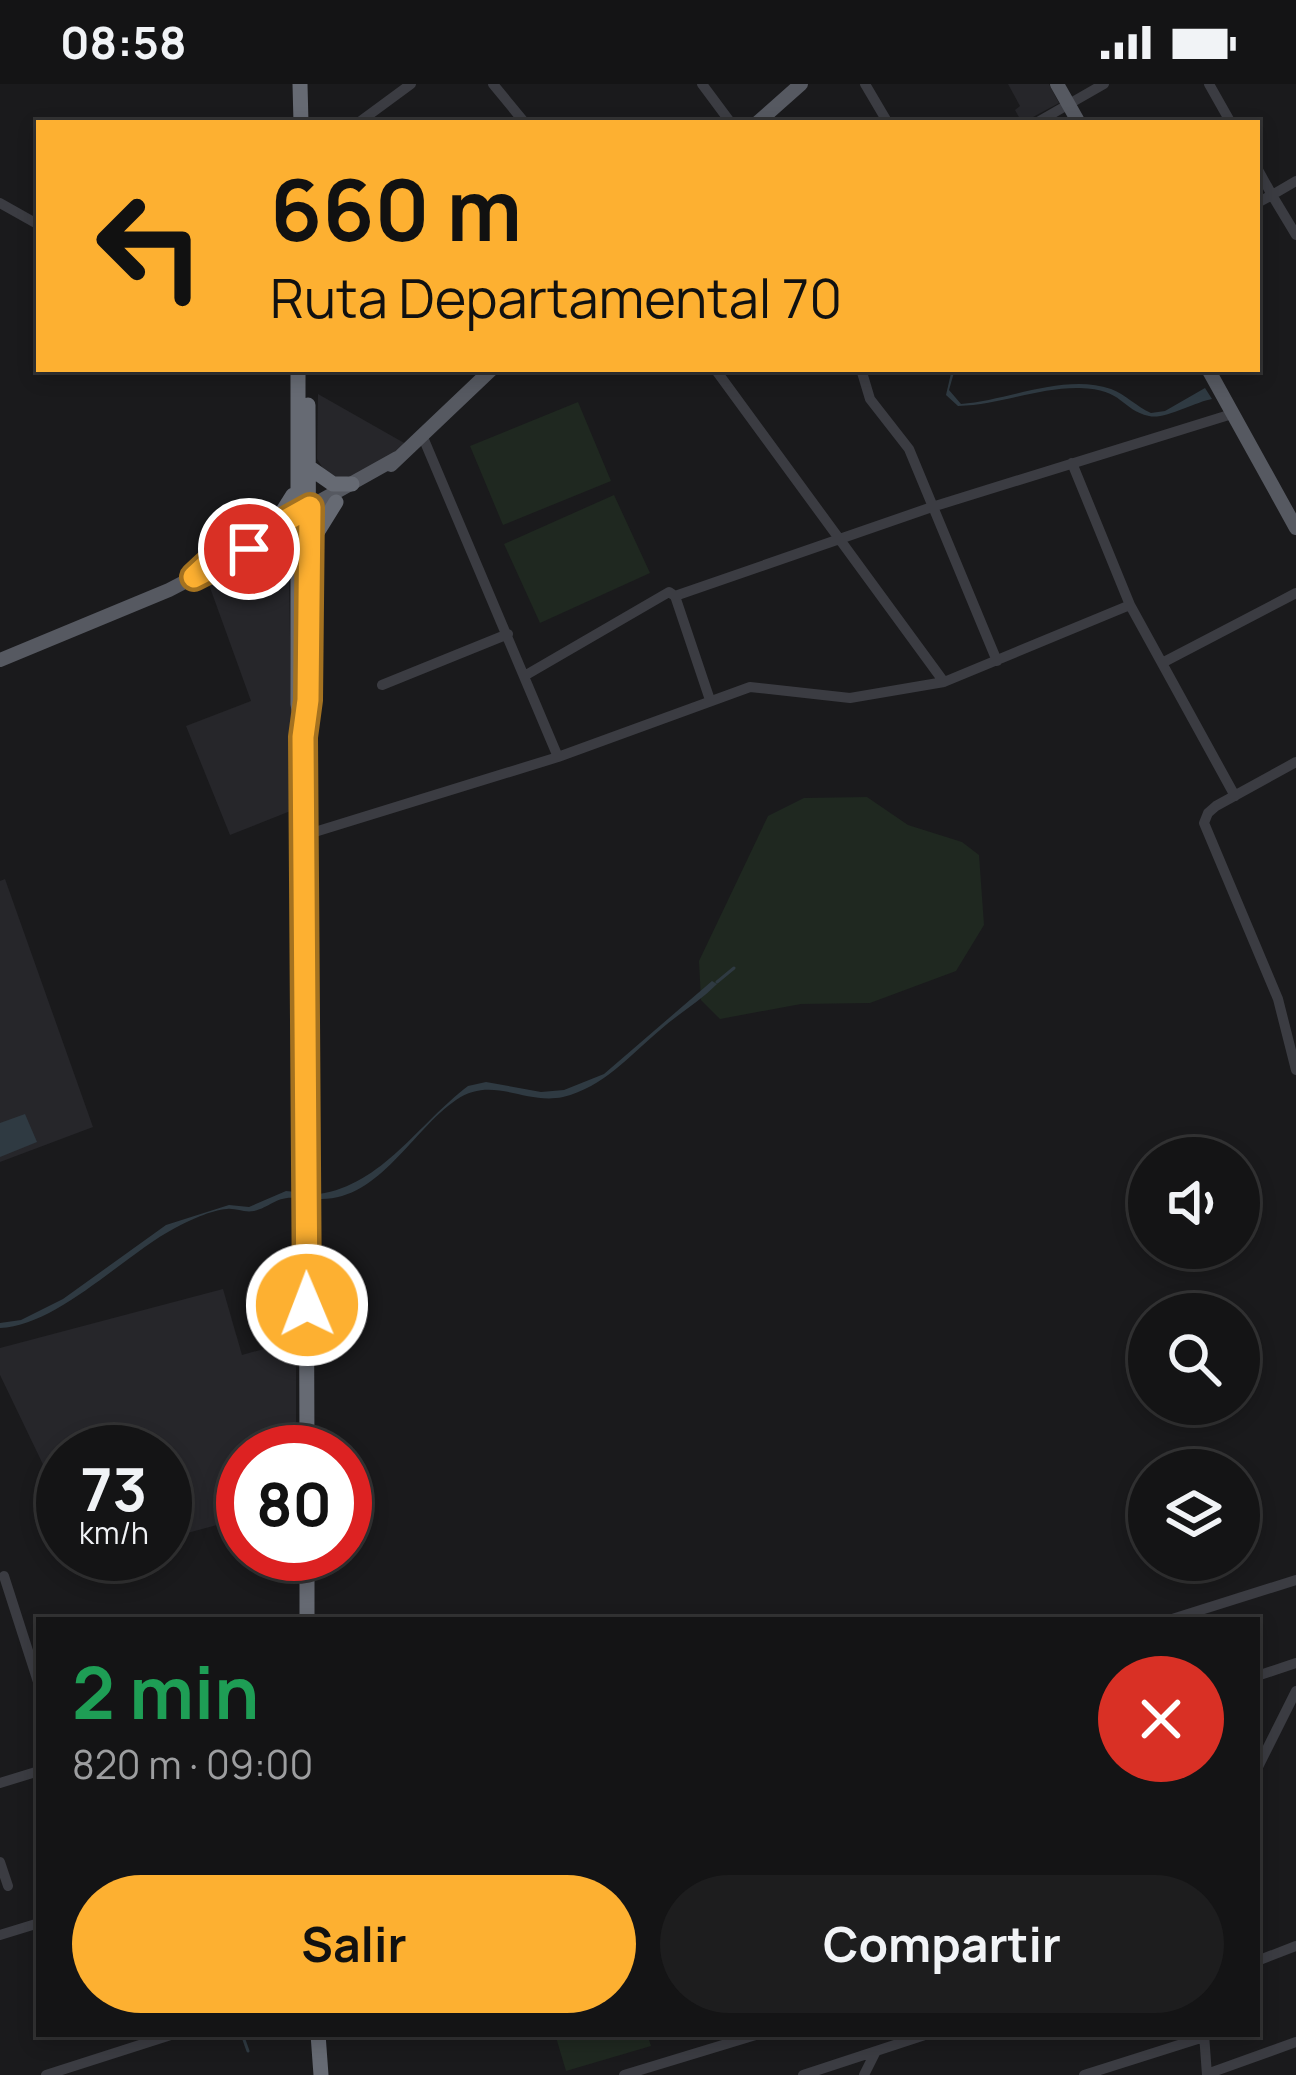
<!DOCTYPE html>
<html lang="es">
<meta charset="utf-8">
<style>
:root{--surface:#141415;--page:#1d1d1e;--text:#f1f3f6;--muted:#9d9ea0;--line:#333334;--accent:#fdb031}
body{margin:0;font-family:Manrope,sans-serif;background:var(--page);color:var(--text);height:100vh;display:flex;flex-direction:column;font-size:45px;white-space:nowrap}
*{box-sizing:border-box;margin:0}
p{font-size:39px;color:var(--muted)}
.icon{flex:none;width:66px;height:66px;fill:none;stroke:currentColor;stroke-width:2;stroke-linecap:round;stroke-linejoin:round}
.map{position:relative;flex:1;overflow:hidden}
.sheet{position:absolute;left:36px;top:1533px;width:1224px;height:420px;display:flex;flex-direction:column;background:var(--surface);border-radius:0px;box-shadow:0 6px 18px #0003,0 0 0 3px var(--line)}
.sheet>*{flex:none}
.banner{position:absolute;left:36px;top:36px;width:1224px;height:252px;border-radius:0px;box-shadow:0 6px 18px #0003,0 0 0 3px var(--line);background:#fdb031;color:#111;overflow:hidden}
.fabs{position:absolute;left:1128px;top:1053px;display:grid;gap:24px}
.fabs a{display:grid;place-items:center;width:132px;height:132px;border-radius:50%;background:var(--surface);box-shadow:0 6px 18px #0003,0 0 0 3px var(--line);font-size:60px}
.speed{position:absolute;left:36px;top:1341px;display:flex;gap:24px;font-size:60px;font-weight:700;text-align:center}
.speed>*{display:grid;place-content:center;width:156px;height:156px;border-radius:50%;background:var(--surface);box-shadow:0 6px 18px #0003,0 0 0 3px var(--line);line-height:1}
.speed small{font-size:30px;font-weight:400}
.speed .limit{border:18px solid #d22;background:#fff;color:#111}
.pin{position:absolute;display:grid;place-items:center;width:102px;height:102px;color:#fff;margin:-51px;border:6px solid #fff;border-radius:50%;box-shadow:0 3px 12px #0007}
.me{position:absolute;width:132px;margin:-66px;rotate:359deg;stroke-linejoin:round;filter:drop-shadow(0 0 9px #0008)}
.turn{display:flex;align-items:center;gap:42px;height:252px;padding:0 36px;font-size:54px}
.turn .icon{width:156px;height:156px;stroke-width:2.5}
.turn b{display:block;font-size:84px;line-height:102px}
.round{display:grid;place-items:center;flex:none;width:126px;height:126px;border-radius:63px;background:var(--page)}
.overview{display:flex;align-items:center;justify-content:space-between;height:204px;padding:0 36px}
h1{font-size:72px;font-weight:700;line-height:90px;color:#1e9e55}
.primary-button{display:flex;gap:24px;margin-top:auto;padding:24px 36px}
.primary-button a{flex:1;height:138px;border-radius:72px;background:var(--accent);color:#111;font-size:48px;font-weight:700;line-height:138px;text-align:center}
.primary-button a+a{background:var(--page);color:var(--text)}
.status{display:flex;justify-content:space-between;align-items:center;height:84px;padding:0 60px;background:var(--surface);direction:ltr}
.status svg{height:33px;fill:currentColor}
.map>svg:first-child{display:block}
.built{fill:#26262a}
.green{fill:#1f2820}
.water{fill:#2f3a42}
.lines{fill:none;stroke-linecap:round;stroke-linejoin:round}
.stream{stroke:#2f3a42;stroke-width:3}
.minor{stroke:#3b3c42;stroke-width:10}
.major{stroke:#565961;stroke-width:14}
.highway{stroke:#666a73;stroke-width:15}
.route-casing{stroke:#a47220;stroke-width:30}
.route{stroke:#fdb031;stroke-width:21}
</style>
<div class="status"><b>08:58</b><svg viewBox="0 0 49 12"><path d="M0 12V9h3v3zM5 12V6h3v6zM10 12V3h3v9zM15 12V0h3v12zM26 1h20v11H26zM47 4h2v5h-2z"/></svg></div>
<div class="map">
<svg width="1296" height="1991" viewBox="0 0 1296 1991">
<rect width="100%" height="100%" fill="#1a1a1c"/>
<path class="built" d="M1008,0h41l10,19 -37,20 -7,-13 5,-4z
M318,310l88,50 -41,29 -27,6 -12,-6 -9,-14z
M253,470l29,8 7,17 4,231 -63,25 -44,-109 65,-25 -43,-119z
M5,795l88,248 -93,35v-281z
M223,1205l19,66 54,-15v112h-53v66l-78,21v-87h-102v54l-63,-131v-27z"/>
<path class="green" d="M578,318l33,79 -108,44 -33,-79z
M614,411l36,78 -110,50 -36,-79z
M867,713l41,28 54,17 17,13 5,70 -28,46 -86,32 -69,1 -81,15 -19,-19 -2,-39 69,-145 36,-18z
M555,1950h92l4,12 -85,25z"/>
<path class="water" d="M952,285h3l-6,21 12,14c46,-3 103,-31 150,-15 14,5 26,18 40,24l14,-2 40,-23 7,11c-17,3 -48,21 -63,17 -28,-6 -25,-27 -69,-28 -41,-1 -80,17 -122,18l-12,-11z
M712,897l5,3c-18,18 -39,30 -57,46 -31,26 -56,57 -97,67 -39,8 -70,-22 -107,3 -44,30 -77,101 -137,99v-5c63,-9 100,-71 149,-108l18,-4 55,10 23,-2 40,-16z
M25,1030l12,28 -37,15v-34z
M286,1107l10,1v6c-20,-2 -25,9 -42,13 -10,2 -18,-3 -27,-2 -16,1 -39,12 -52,19 -51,27 -118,98 -175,100v-5l21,-3 42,-21 103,-74 63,-20 20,2z"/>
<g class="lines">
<path class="stream" d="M717,898l17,-14
M242,1950l6,17"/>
<path class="minor" d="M493,0l32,39
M702,0l29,39
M865,0l23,39
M1209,0l22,39
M358,39l53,-39
M1036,39l68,-39
M1257,84l15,27 24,-14
M0,119l39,22
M1257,119l15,-8 24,40
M715,285l229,313
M861,285l9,30 39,50 88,212
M422,351l136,322
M1072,379l58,142 105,191
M675,512l35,104
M1162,579l134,-70
M526,591l143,-83 6,4 257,-89 300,-93
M382,601l126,-51
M1296,678l-80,44 -8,7 -4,10 74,176 18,71
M305,751l253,-78 192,-70 100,11 94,-16 186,-77
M4,1492l35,109
M1169,1536l127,-40
M1257,1592l39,-13
M1257,1685l39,-78
M0,1699l39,-12
M0,1778l8,24
M0,1851l39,-12
M1257,1877l39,-15
M1204,1950l3,41
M1207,1990l89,-32
M46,1991l128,-41
M624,1991l135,-41
M803,1991l125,-41
M864,1991l11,-22
M1084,1991l120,-38"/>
<path class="major" d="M1057,0l22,39
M757,39l44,-39
M1208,285l88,159
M391,381l101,-96
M0,576l169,-70 25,-13 15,-14 188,-105"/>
<path class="highway" d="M300,0l1,39
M298,285v335l5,33 2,98 2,617
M308,321l1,240
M310,384l23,16h19
M271,446l22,-35
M313,455l23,-37
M258,461l20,2 20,20
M307,1470v66
M318,1950l3,41"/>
</g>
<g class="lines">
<defs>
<path id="route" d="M249,465l-55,28 15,-14 101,-56 -2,193 -5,37 4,568"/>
</defs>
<use href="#route" class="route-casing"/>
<use href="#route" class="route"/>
</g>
</svg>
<div class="fabs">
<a><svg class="icon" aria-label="sound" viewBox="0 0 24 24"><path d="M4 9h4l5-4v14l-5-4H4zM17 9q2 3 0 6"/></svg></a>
<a><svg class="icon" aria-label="search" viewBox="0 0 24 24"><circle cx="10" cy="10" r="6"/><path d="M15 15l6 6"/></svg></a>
<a><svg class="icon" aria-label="layers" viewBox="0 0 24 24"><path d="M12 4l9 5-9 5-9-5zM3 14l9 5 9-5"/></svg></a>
</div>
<div class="speed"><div>73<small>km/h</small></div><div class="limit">80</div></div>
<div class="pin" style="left:249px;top:465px;background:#d93025"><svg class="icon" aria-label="arrive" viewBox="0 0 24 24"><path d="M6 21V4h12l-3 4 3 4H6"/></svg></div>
<svg class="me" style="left:307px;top:1221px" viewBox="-20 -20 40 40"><circle r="17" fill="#fdb031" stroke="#fff" stroke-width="3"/><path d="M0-11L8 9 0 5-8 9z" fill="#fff"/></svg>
<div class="banner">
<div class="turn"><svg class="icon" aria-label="left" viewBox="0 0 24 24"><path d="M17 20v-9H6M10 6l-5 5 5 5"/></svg><div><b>660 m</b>Ruta Departamental 70</div></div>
</div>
<section class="sheet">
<div class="overview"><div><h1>2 min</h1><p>820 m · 09:00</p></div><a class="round" style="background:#d93025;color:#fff"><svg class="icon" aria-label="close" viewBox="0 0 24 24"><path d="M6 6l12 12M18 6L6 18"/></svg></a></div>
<div class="primary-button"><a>Salir</a><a>Compartir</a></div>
</section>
</div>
